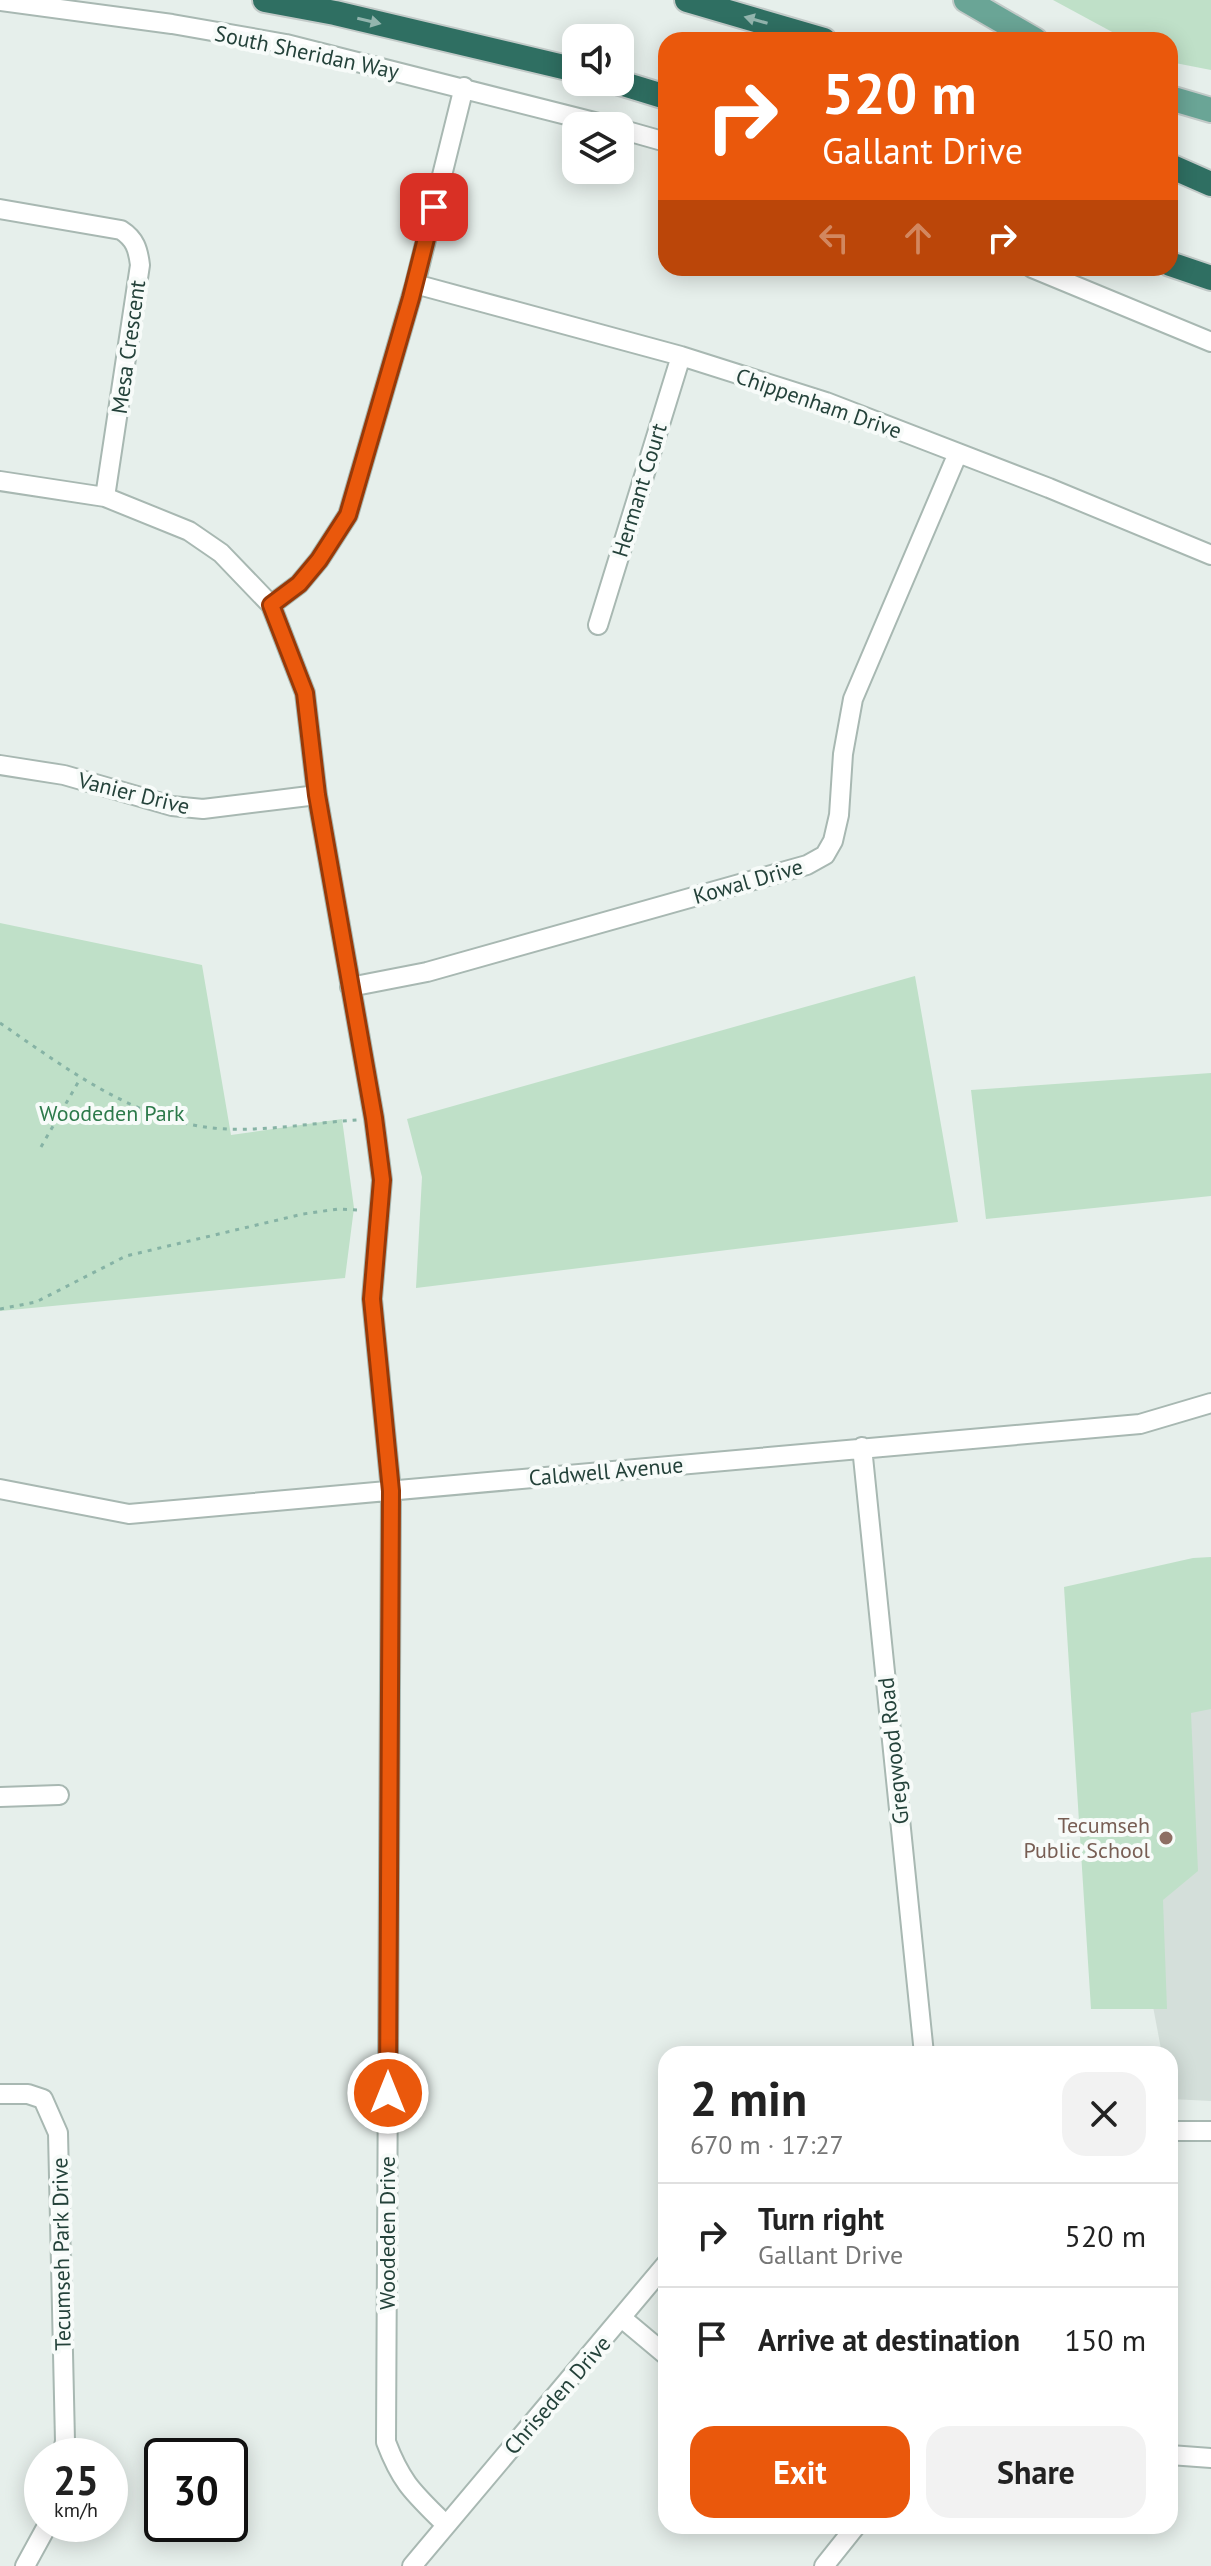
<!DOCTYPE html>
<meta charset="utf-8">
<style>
:root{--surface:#fff;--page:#f2f2f2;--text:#222;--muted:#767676;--line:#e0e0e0;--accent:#ea580c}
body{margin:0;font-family:"PT Sans",sans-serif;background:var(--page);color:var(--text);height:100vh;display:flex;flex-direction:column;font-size:30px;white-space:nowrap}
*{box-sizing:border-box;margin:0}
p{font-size:26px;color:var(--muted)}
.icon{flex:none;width:44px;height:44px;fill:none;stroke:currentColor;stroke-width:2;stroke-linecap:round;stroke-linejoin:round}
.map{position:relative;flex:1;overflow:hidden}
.details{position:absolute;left:658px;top:2046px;width:520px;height:488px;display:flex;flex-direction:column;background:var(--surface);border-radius:24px;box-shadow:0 4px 20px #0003}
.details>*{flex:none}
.hud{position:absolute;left:658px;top:32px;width:520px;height:244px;border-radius:24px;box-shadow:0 4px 20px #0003;background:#ea580c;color:#fff;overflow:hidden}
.fabs{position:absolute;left:562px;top:24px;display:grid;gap:16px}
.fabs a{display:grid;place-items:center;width:72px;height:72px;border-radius:16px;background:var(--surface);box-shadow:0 4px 20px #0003;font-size:40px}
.speed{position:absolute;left:24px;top:2438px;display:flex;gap:16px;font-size:40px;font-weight:700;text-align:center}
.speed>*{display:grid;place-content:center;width:104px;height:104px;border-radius:50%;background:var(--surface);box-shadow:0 4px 20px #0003;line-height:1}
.speed small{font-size:20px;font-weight:400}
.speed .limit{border:4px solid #111;border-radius:12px;background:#fff;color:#111}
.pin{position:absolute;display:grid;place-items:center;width:68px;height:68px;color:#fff;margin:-34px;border-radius:16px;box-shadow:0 4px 12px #0006}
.me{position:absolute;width:88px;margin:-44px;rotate:0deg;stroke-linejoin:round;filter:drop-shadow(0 0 6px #0008)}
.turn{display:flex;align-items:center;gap:28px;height:168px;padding:0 32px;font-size:36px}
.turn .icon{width:104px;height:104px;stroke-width:2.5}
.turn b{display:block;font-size:56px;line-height:68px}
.lanes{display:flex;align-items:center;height:76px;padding:0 32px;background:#0003;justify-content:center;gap:40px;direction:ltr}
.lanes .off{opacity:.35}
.round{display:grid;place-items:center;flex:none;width:84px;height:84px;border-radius:24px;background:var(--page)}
.overview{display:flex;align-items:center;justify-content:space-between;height:136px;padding:0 32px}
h1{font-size:48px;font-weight:700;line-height:60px}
.cta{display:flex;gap:16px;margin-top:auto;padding:16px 32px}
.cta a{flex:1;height:92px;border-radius:24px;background:var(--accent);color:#fff;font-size:32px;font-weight:700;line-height:92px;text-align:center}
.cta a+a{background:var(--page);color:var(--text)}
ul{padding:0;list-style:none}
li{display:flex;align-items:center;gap:24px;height:104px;padding:0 32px;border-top:2px solid var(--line)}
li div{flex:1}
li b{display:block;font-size:30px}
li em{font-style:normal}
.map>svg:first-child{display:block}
.built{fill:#d4dfda}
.green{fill:#bfe0c8}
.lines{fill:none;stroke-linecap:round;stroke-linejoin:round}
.minor-casing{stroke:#a8b8b2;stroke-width:22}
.major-casing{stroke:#c2cac8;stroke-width:28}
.highway-casing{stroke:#c2cac8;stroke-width:28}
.path{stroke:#86b3a5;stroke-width:3;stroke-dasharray:4 6;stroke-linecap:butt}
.minor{stroke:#fff;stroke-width:18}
.major{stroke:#6aa596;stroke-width:24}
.highway{stroke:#2f6f62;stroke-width:24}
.oneway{fill:#93b5ae}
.route-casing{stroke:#983908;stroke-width:20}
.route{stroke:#ea580c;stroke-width:14}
.education-dot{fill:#8d6e63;stroke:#f7fbf9;stroke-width:3}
.labels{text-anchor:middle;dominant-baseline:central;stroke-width:8;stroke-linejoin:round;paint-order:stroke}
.street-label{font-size:22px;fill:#24423a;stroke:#f7fbf9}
.park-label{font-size:22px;fill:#2d7a4b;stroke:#f7fbf9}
.education-label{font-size:22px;fill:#785e54;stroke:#f7fbf9;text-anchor:end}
</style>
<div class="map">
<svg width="1211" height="2566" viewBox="0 0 1211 2566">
<rect width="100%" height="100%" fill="#e6efeb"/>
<path class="built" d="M1211,1580v521l-40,-2 -1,-45h-8l-82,-433z"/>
<path class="green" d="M1053,0h158v70l-41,-8v-22h-43z
M0,923l202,42 29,170 111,-16 12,89 -9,70 -345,33z
M915,976l43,246 -542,66 6,-111 -15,-58z
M1211,1073v123l-225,23 -15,-129z
M1211,1557v152l-20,4 7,158 -35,29 4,109h-76l-27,-422 129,-29z"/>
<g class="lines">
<defs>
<path id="minor" d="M0,1l172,23 114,20 324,82
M620,129l46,13
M0,209l121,21c14,9 17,19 19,35l-35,232
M1032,268l179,74
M415,284l266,72 145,46 223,86 162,67
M0,481l105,16 84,34 32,22 50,52 34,88 12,102 57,323 8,62 -10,119 19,192 -5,951c16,42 28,51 59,82
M271,605l28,-21 20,-24 29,-45 67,-231 49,-197
M598,625l83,-269
M0,765l64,10 108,31 31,3 114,-14
M350,987l77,-15 380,-107 18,-10 8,-14 6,-26 4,-61 10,-55 105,-246
M862,1447l62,607
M0,1489l129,25 1011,-90 71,-21
M0,1797l59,-2
M0,2094h28l15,5 15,34 7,308 -3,15
M1170,2131h41
M623,2319l43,36
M1170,2455l41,3
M25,2566l23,-42
M412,2566l254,-302
M824,2566l32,-40"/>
<path id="major" d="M966,0l69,40
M1170,98l41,12"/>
<path id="highway" d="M265,0l70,13 241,57
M687,0l137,40
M617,82l49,15
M1170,166l41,18
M1170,264l41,14"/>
</defs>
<use href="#minor" class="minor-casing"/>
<use href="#major" class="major-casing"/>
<use href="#highway" class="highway-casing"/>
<path class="path" d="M0,1023c63,43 128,93 205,104 47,7 104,-4 152,-7
M41,1147l39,-68
M0,1309l36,-7 90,-46 177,-42 35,-5 21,1"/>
<use href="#minor" class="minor"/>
<use href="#major" class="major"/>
<use href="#highway" class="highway"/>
</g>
<defs><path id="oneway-solid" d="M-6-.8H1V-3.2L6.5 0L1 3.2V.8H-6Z" transform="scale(2)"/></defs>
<g class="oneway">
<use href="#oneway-solid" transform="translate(756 20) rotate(-164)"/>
<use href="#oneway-solid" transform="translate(369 21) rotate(13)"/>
</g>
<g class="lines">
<defs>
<path id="route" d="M388,2093l3,-602 -19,-192 10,-119 -8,-62 -57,-323 -12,-102 -34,-88 28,-21 20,-24 29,-45 63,-217 23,-91"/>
</defs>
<use href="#route" class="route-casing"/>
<use href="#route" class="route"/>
</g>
<circle class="education-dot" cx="1166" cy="1838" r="8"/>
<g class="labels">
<g class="street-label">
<text transform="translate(307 52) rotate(12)">South Sheridan Way</text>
<text transform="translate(128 347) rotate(-82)">Mesa Crescent</text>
<text transform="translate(819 403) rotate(19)">Chippenham Drive</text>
<text transform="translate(639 490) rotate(-73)">Hermant Court</text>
<text transform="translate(134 793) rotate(14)">Vanier Drive</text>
<text transform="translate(748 881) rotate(-16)">Kowal Drive</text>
<text transform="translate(606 1471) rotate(-5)">Caldwell Avenue</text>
<text transform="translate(893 1751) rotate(-96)">Gregwood Road</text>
<text transform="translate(387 2233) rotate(-90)">Woodeden Drive</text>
<text transform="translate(61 2254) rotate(-91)">Tecumseh Park Drive</text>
<text transform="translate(557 2395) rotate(-49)">Chriseden Drive</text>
</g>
<g class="park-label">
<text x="112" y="1113">Woodeden Park</text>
</g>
<g class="education-label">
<text x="1150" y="1825">Tecumseh<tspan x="1150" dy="25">Public School</tspan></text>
</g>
</g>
</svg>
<div class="fabs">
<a><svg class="icon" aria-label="sound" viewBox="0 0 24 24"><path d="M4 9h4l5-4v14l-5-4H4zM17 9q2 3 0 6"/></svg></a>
<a><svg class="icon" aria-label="layers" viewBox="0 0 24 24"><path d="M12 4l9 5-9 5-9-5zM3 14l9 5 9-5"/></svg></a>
</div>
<div class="speed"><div>25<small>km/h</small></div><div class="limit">30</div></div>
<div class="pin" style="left:434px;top:207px;background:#d93025"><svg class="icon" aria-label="arrive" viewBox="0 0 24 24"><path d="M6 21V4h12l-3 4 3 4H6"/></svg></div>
<svg class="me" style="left:388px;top:2093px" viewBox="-20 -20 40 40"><circle r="17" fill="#ea580c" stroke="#fff" stroke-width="3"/><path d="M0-11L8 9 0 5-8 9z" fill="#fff"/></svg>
<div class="hud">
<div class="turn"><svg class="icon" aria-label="right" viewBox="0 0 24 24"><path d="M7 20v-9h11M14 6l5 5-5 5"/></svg><div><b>520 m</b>Gallant Drive</div></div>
<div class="lanes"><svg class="icon off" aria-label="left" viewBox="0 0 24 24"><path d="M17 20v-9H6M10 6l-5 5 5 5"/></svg><svg class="icon off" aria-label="ahead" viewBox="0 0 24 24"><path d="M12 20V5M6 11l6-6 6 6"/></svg><svg class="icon" aria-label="right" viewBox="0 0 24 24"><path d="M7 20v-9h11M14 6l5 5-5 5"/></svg></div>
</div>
<section class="details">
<div class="overview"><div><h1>2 min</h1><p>670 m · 17:27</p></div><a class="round"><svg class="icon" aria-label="close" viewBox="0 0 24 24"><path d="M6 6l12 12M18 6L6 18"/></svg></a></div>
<ul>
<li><svg class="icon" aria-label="right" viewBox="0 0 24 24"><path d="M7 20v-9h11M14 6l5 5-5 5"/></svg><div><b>Turn right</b><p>Gallant Drive</p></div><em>520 m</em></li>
<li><svg class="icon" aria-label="arrive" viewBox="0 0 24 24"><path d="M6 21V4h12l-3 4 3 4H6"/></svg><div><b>Arrive at destination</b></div><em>150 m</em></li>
</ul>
<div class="cta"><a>Exit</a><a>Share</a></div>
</section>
</div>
